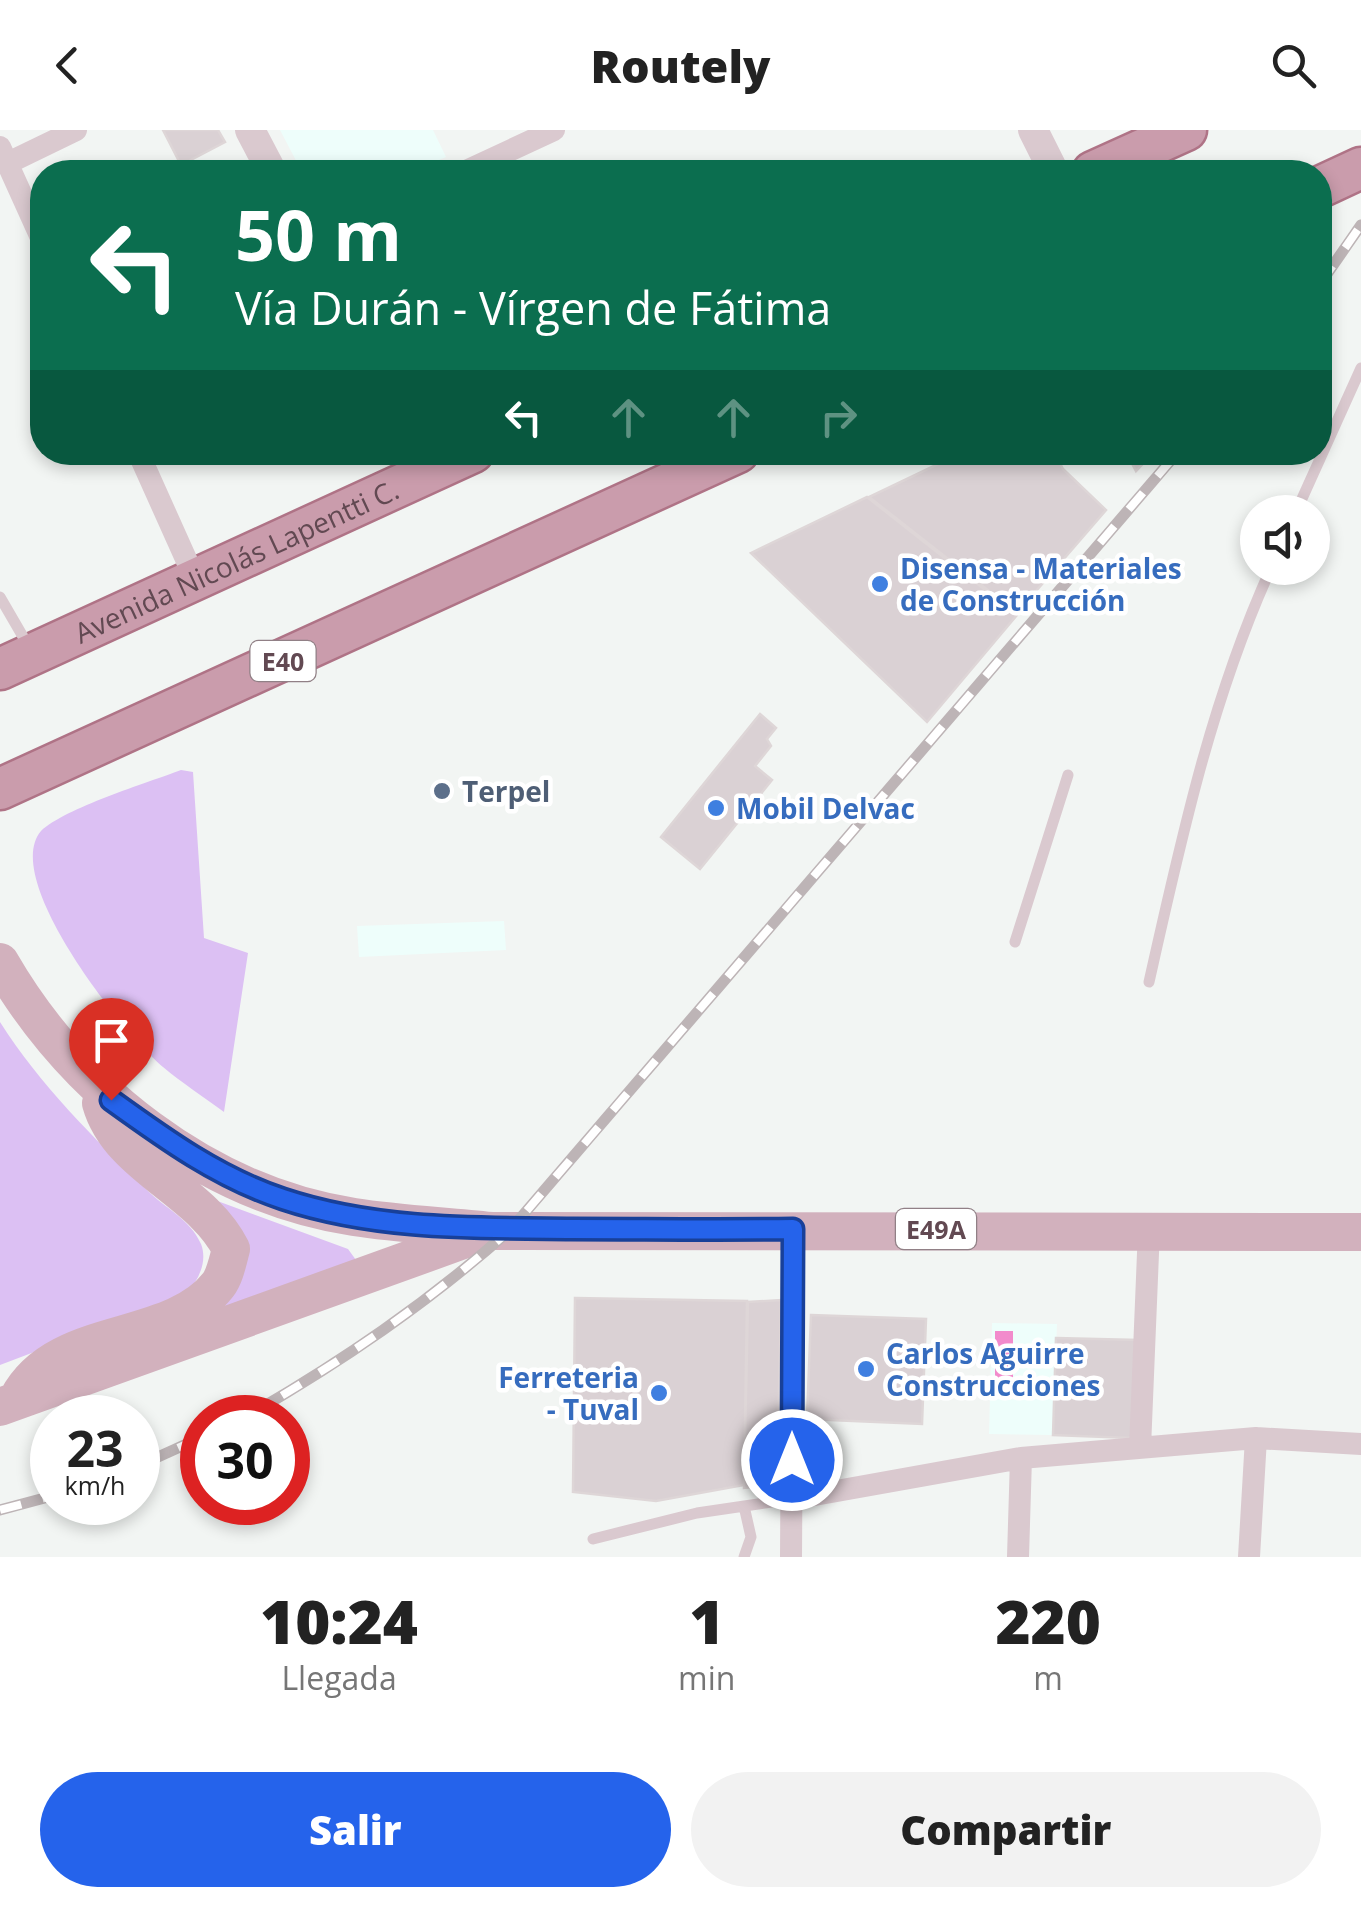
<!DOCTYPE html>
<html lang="es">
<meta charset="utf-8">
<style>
:root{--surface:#fff;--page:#f2f2f2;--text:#222;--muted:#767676;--accent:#2563eb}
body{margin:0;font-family:"Open Sans",sans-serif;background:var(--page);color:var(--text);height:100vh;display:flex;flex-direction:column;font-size:38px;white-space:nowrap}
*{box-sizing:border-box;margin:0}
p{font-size:32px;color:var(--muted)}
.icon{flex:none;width:55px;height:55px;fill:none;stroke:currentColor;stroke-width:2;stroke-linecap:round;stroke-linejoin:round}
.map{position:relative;height:1427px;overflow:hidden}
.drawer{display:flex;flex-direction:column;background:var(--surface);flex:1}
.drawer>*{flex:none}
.hud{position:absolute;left:30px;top:30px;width:1302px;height:305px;border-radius:40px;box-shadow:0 5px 15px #0003;background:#0b6e4f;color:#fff;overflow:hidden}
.tools{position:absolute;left:1240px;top:365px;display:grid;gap:20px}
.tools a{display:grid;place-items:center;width:90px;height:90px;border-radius:50%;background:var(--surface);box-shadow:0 5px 15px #0003;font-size:50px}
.speed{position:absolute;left:30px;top:1265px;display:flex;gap:20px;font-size:50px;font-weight:700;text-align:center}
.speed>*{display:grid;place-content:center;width:130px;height:130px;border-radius:50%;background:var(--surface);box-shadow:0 5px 15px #0003;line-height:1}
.speed small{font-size:25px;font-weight:400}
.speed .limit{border:15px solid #d22;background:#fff;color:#111}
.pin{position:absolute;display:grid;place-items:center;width:85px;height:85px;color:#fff;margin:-102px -42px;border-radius:50% 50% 50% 0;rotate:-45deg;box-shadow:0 0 10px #0007}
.pin .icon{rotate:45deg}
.me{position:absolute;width:110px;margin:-55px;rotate:0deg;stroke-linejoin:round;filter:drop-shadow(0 0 8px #0008)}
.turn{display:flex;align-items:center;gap:35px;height:210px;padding:0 40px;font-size:45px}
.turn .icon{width:130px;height:130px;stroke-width:2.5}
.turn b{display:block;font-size:70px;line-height:85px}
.lanes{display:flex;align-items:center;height:95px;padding:0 40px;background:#0003;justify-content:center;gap:50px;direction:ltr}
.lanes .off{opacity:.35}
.eta{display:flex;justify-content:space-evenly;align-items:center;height:170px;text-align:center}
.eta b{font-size:60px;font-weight:800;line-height:70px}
.button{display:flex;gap:20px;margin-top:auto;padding:20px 40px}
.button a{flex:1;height:115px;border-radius:60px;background:var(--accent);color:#fff;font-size:40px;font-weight:800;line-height:115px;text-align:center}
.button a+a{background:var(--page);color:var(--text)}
header{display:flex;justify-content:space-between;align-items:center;height:130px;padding:0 40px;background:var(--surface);font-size:45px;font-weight:800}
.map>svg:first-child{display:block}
.commercial{fill:#eefefb}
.green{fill:#dcc0f3}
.water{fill:#f28bcc}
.building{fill:#dad1d4;stroke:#ded6d7;stroke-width:2.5}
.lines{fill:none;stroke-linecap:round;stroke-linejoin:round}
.trunk-casing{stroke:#af7386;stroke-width:45}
.service{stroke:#dac9cf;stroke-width:11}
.minor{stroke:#dac9cf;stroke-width:22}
.tertiary{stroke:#dac9cf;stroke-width:30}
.primary{stroke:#d2b1bd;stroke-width:38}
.trunk{stroke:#ca9cac;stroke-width:40}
.rail-casing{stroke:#bdb4b6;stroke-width:11}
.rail{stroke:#fff;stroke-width:8;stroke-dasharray:22;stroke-linecap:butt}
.route-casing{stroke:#184099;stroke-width:25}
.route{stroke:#2563eb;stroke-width:18}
.shop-dot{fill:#3f7fe0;stroke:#fff;stroke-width:4}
.service-dot{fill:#5c6f8a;stroke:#fff;stroke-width:4}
.labels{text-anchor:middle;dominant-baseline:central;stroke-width:9;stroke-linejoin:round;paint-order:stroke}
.shield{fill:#fff;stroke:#918086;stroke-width:2.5}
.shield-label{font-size:25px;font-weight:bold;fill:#624952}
.street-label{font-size:28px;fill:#624952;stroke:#fff}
.shop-label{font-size:28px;font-weight:bold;fill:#366cbe;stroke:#fff;text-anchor:start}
.service-label{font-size:28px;font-weight:bold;fill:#4e5e75;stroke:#fff;text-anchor:start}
</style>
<header><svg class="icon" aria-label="back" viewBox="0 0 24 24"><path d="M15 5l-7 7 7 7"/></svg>Routely<svg class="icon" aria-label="search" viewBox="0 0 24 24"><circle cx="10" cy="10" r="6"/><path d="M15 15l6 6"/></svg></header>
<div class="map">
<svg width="1361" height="1427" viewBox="0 0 1361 1427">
<rect width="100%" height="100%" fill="#f2f5f3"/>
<path class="commercial" d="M280,0h153l13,27 -35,15h-109z
M504,791l2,29 -147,7 -2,-31z
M992,1193l65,1 -4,111 -64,-1z"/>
<path class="green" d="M181,640l12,2 11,166 44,15 -24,159c-20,-15 -42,-29 -61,-45 -38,-32 -163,-188 -122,-236 24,-23 106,-48 140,-61z
M0,892c40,63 94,116 147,168 19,19 43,29 54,54 7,18 -3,36 -14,50l-187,71z
M212,1069l136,50 8,11 -138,52z"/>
<path class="water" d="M995,1201h18v64h-18z"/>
<path class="building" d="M163,0h55l7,12 -44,23z
M963,322h91l9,17 43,41 -89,103 -148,-116z
M1126,322h28l-18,19z
M867,367l150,118 -90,107 -176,-169z
M760,584l16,14 -9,11 4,7 -16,20 17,14 -72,89 -39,-32z
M575,1168l172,3 -3,184 -88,16 -83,-9z
M781,1170l-4,185 -33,3 4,-186z
M811,1185l115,4 -4,105 -115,-5z
M1056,1208l82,2 -7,98 -78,-3z"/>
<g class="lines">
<defs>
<g id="trunk">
<path d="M1093,42l93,-42"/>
<path d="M1320,57l41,-19"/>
<path id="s1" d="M0,539l473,-217"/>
<path d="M0,659l738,-337"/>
</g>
</defs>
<use href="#trunk" class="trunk-casing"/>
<path class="service" d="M1296,382l65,-144
M0,467l29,50
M1015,812l53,-167
M1149,852c32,-142 62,-282 122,-414
M744,1376l7,31 -7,20
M593,1409l104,-26 95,-14"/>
<path class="minor" d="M0,17l42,93
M8,33l68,-33
M464,42l90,-42
M138,322l57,127
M1140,1318l9,-219
M792,1369l229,-41 235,-20 105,6
M791,1427l2,-328
M1018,1427l3,-99
M1249,1427l7,-119"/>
<path class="tertiary" d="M250,0l22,42
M1033,0l21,42"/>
<path class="primary" d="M0,832c74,128 205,232 354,255 45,7 92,9 137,14l870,1
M18,1268c39,-74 152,-52 200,-113 7,-9 10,-25 13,-36 -29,-59 -112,-82 -130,-146
M0,1277l477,-172"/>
<use href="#trunk" class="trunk"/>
<defs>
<path id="rail" d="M1320,154l41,-59
M244,1288c97,-56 184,-115 267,-189l667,-777
M138,1336l64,-29
M0,1380l52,-14"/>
</defs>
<use href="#rail" class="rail-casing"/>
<use href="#rail" class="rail"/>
</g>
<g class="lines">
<defs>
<path id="route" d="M111,970c54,39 108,78 172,99 93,31 192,29 288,30 74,0 148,1 222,0l-1,231"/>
</defs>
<use href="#route" class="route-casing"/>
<use href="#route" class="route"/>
</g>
<g class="shop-dot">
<circle cx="880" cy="454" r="10"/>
<circle cx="716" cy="678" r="10"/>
<circle cx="866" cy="1239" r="10"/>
<circle cx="659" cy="1263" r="10"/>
</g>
<circle class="service-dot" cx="442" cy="661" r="10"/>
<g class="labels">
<g class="shield">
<rect x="250.5" y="511" width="65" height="40" rx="8"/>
<rect x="896" y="1079" width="80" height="40" rx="8"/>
</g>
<g class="shield-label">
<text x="283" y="531">E40</text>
<text x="936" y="1099">E49A</text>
</g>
<g class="street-label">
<text stroke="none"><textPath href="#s1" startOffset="260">Avenida Nicolás Lapentti C.</textPath></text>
</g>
<g class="shop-label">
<text x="900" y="438">Disensa - Materiales<tspan x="900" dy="32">de Construcción</tspan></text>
<text x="736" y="678">Mobil Delvac</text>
<text x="886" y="1223">Carlos Aguirre<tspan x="886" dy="32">Construcciones</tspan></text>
<text x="639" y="1247" text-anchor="end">Ferreteria<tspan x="639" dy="32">- Tuval</tspan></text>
</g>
<g class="service-label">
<text x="462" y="661">Terpel</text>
</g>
</g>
</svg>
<div class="tools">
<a><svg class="icon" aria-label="sound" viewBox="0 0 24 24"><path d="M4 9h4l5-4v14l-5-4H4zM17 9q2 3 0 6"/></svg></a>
</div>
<div class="speed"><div>23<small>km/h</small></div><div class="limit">30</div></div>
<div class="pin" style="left:111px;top:970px;background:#d93025"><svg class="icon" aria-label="arrive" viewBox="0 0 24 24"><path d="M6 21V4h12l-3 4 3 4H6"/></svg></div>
<svg class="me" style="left:792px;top:1330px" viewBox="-20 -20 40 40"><circle r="17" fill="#2563eb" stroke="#fff" stroke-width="3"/><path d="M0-11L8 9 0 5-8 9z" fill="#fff"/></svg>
<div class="hud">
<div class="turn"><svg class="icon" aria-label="left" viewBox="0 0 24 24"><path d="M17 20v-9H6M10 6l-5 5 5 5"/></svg><div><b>50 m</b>Vía Durán - Vírgen de Fátima</div></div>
<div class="lanes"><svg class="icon" aria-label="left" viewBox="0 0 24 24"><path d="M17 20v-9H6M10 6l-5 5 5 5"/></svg><svg class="icon off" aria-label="ahead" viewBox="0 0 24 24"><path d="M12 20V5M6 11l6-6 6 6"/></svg><svg class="icon off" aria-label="ahead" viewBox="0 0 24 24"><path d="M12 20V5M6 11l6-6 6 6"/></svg><svg class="icon off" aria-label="right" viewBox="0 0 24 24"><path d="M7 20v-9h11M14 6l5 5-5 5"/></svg></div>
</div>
</div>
<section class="drawer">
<div class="eta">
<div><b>10:24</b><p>Llegada</p></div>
<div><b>1</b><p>min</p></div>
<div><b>220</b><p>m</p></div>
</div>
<div class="button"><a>Salir</a><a>Compartir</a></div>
</section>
